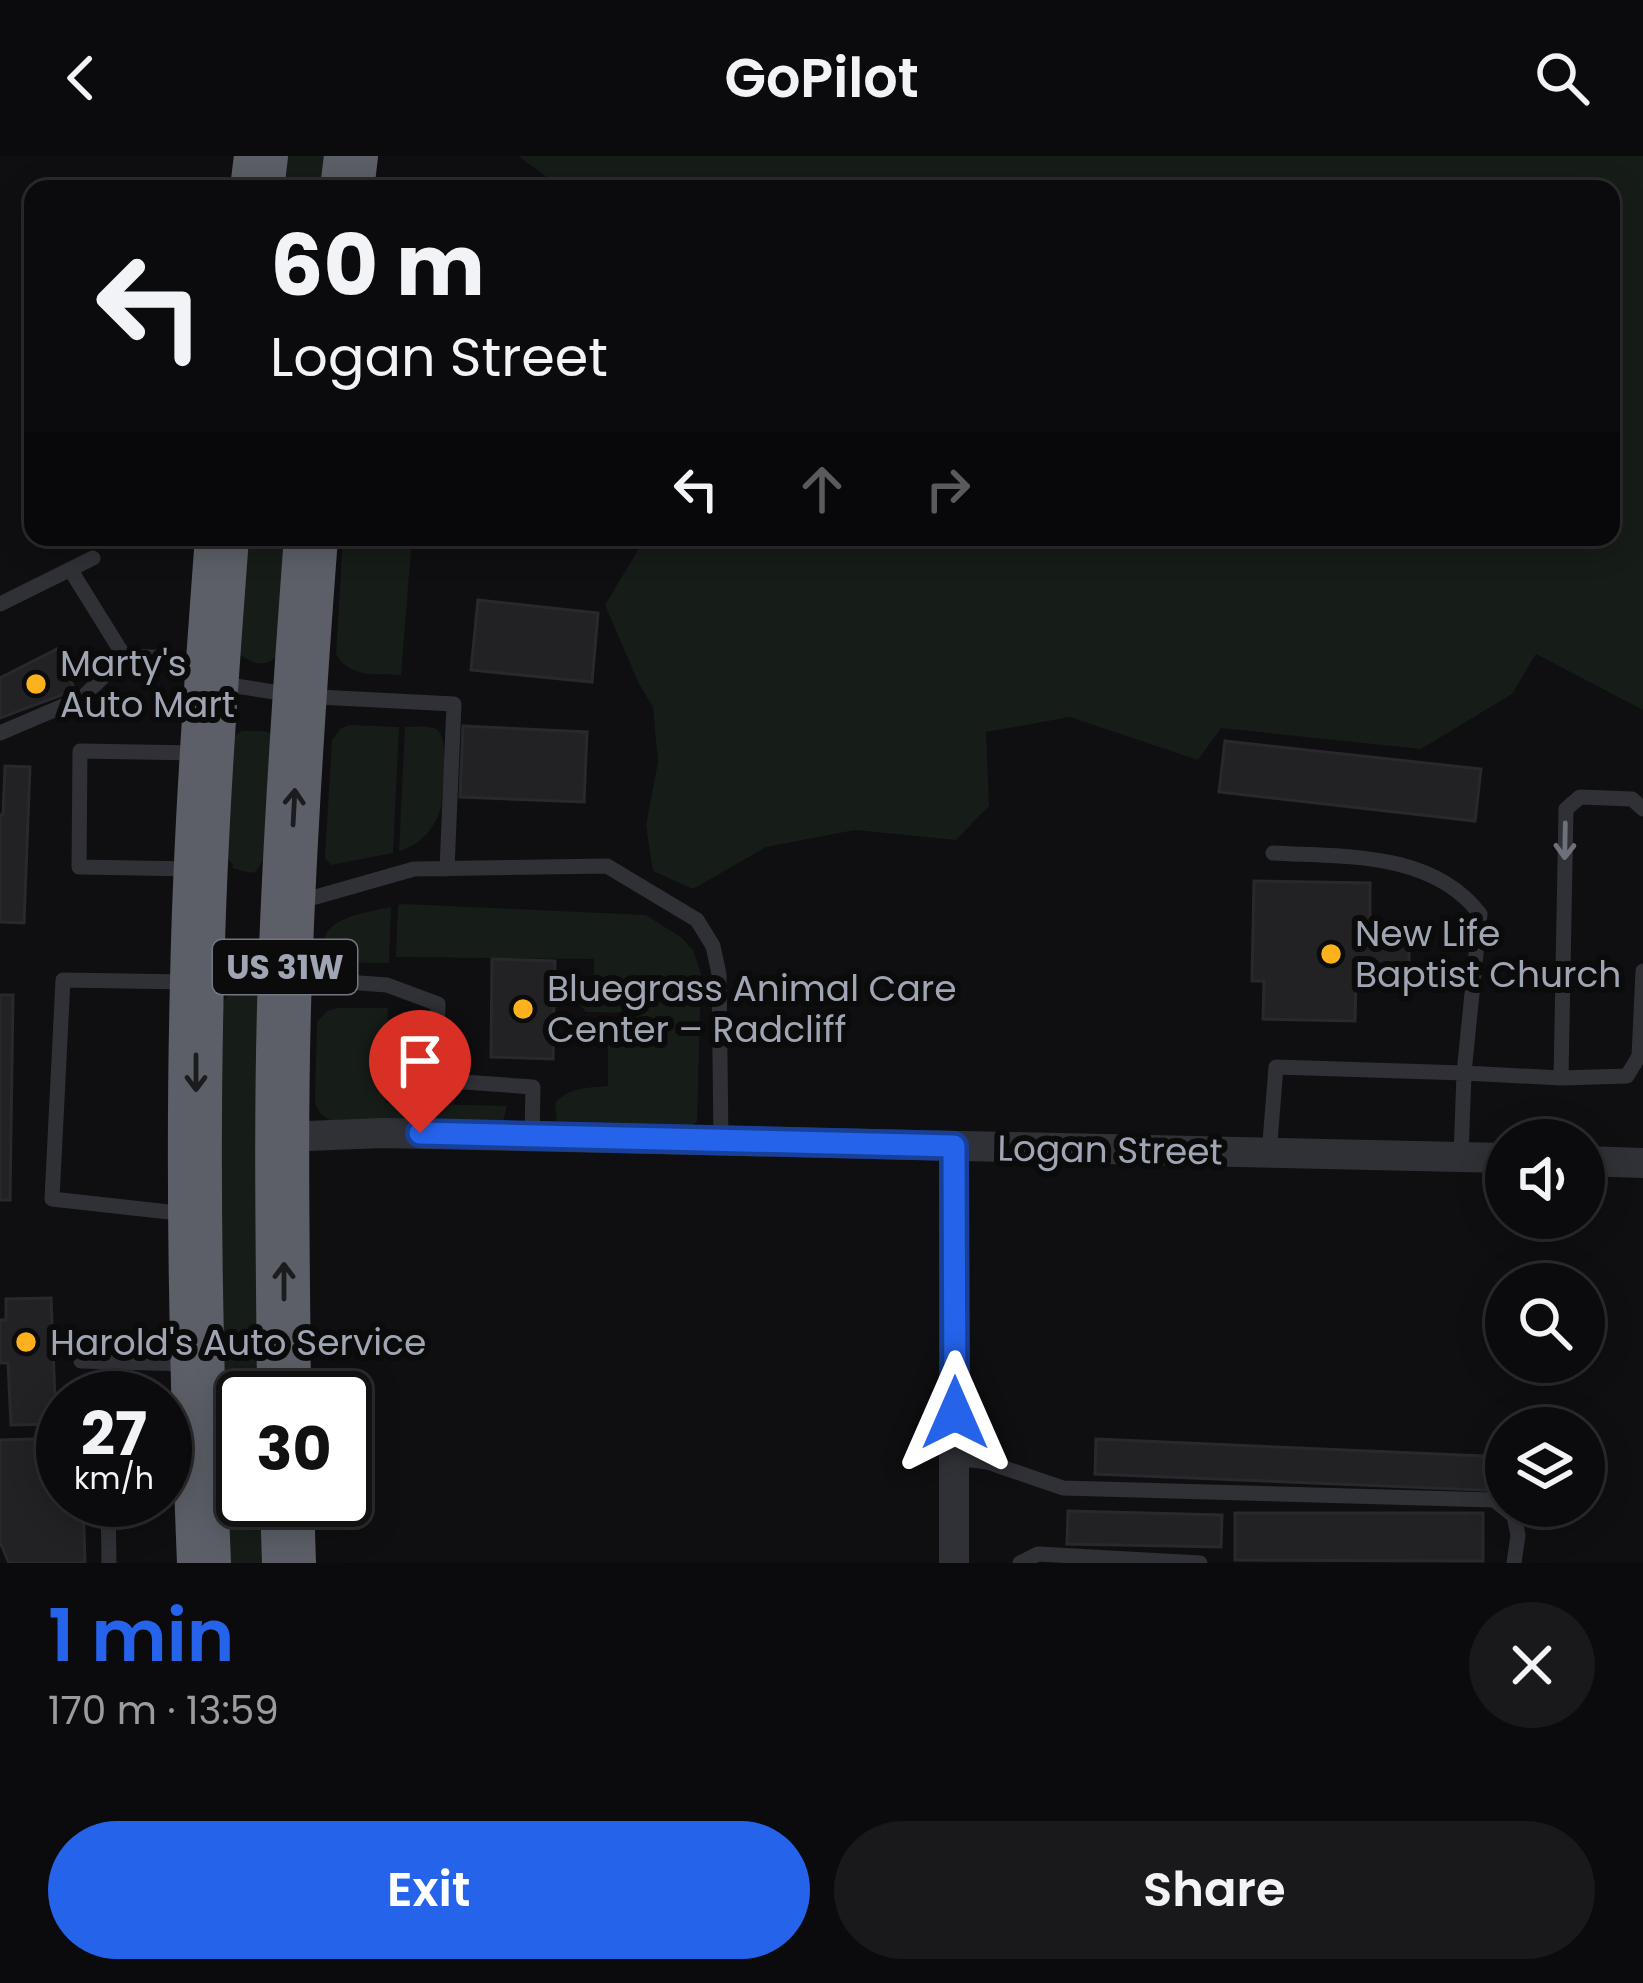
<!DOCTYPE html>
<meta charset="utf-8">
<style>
:root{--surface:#0b0b0d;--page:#19191b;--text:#f1f3f6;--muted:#9a9b9d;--line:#2b2b2e;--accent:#2563eb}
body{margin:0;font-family:Poppins,sans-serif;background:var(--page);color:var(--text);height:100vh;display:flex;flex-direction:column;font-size:45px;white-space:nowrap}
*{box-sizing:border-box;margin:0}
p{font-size:39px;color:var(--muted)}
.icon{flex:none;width:66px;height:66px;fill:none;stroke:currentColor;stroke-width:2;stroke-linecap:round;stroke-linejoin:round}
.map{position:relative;height:1407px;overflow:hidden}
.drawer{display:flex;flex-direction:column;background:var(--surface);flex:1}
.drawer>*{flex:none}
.guide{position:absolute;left:24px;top:24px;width:1596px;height:366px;border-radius:24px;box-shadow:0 6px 30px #0003,0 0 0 3px var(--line);background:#0b0b0d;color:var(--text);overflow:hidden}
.tools{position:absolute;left:1485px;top:963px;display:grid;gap:24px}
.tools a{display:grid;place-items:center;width:120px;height:120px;border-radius:50%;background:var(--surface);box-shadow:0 6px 30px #0003,0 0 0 3px var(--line);font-size:60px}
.speed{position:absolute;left:36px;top:1215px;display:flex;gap:24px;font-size:60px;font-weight:700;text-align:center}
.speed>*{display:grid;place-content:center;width:156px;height:156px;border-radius:50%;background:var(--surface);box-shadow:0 6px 30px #0003,0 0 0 3px var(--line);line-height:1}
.speed small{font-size:30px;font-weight:400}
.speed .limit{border:6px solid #111;border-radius:18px;background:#fff;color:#111}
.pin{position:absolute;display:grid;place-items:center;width:102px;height:102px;color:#fff;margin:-123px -51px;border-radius:50% 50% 50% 0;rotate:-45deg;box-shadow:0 0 12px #0007}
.pin .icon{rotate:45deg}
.me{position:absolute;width:132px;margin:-66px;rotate:0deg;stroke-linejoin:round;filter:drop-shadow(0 0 9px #0008)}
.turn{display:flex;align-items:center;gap:42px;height:252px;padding:0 48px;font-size:54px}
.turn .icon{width:156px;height:156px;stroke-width:2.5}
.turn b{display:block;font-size:84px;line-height:102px}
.lanes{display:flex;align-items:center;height:114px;padding:0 48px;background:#0003;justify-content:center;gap:60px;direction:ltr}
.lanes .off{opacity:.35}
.round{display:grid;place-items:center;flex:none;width:126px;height:126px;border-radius:63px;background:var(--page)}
.headline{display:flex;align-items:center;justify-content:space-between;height:204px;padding:0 48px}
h1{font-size:72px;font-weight:600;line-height:90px;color:var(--accent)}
.button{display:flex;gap:24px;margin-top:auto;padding:24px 48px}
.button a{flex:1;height:138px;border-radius:72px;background:var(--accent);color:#fff;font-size:48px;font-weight:600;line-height:138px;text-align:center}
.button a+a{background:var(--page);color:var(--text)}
header{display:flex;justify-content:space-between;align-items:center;height:156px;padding:0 48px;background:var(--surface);font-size:54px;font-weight:600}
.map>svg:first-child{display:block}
.green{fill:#161c17}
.building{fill:#222225;stroke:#29292d;stroke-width:3}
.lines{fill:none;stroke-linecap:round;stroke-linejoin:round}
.lane{stroke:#303136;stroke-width:15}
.street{stroke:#303136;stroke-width:30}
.highway{stroke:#5c5f67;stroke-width:54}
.oneway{stroke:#1b1c1e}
.oneway2{stroke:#6e717b}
.route-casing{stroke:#184099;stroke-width:30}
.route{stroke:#2563eb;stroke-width:21}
.poi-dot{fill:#fdb11c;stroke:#0b0b0c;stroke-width:4.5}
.labels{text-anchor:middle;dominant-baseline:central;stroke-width:12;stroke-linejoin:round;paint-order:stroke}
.shield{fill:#0b0b0c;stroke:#737781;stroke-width:3}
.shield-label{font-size:33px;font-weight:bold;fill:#a0a5b3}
.poi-label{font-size:36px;fill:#a0a5b3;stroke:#0b0b0c;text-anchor:start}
.street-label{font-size:36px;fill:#a0a5b3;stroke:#0b0b0c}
</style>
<header><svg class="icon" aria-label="back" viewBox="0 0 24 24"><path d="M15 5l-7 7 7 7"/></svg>GoPilot<svg class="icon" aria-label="search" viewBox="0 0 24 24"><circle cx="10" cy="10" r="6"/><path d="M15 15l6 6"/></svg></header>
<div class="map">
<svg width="1643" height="1407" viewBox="0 0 1643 1407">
<rect width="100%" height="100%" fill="#0f0f11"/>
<path class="green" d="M283,0h46l-4,33h-47z
M518,0h1125v554l-107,-56 -24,40 -91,55 -200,-21 -23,32 -128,-43 -84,15 3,74 -33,34 -101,-10 -89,17 -73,42 -40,-18 -7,-46 12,-63 -5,-55 -14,-23 -34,-79 41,-68h965v-348h-1048z
M244,381h45l-12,119c-13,13 -26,7 -39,-3z
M343,381h69l-11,138c-25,-2 -51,4 -65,-21z
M349,569l50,2 -6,126 -62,12 -6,-7 7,-118 8,-11z
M405,571c8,0 23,-2 31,2 15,8 6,62 5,79 -7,21 -20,37 -42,43z
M242,575h22l8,3 -3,117 -13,20 -5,2 -19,-5 1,-3 -10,-13 11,-116z
M404,748l242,11 36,23 11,12 8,24 -4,147 -7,7 -133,-5 -2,-20c14,-16 33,-15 53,-17v-57l28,-2 1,-14 -51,-1 -16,-18v-7l24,2v-30l-198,-2 2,-52z
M391,751l-2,56 -63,-1c-16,-44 35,-48 65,-55z
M247,832l11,6 6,404h-21v32l-5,1 -19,-17v-403c7,-16 11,-21 28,-23z
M337,852h51l-2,95 121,3 -4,15h-170c-11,-4 -16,-9 -18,-21l2,-78 10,-11z
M238,1318h5v26h22l4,63h-46l4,-84z"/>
<path class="building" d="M478,444l120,13 -6,69 -121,-12z
M57,493l18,41 -75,28v-40z
M463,570l124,6 -3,70 -124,-5z
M1225,585l256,28 -6,52 -256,-29z
M5,610l25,1 -6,156 -24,-1v-107h3z
M1254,725l116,2v40l26,1 -1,19h14v21h-12v18l-27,-1 1,3 -15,-1 -1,38 -92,-2 1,-38h-12z
M492,803l63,2 -2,98 -62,-2z
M0,839h13l-3,205h-10z
M51,1142l5,126 -45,1 -3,-62h-8v-43h6v-21z
M63,1282v62h20l2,63h-76l-9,-21v-102z
M1096,1283l410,18v34l-411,-17z
M1068,1355l154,4 -1,32 -154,-3z
M1235,1357h248v48l-248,-1z"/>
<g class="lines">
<path class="lane" d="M70,413l54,87
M0,448l93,-46
M223,528l76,12 155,8 -7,165
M0,577l82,-35 42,-42 50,2 27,18
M1273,697c71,4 159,-2 207,61l-16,159 97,5 66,-2 12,-20 4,-85
M193,713l-114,-2 1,-116 118,2
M298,746l116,-33 193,-3 90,54 16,26 6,28 2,167
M291,822l96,7 51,19 -2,76 97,7 -1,49
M1561,922l5,-269 14,-12 52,2 11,10
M1269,998l7,-87 188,6 -3,84
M187,1058l-135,-15 11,-219 125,2
M81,1205l106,3
M955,1302l32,4 76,26 431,12 20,16 4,19 -4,28
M108,1344l1,63
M1020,1407l18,-9 162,9"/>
<path class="street" d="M282,981l100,-4 1124,25
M1584,1005l59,2
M954,1407v-417"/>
<path class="highway" d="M257,33l4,-33
M347,33l4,-33
M284,1242c-1,-140 -4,-281 1,-422 5,-146 15,-293 26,-439
M287,1344l2,63
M204,1407c-8,-194 -12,-388 -7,-581 3,-149 14,-297 25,-445"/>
</g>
<defs><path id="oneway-shaft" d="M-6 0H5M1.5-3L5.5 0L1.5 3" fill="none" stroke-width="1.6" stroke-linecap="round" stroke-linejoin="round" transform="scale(3)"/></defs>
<g class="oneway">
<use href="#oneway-shaft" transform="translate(294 651) rotate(-87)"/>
<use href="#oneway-shaft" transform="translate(196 917) rotate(90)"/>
<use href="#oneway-shaft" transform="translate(284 1125) rotate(-90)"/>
</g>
<use class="oneway2" href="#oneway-shaft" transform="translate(1565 685) rotate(91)"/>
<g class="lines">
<defs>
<path id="route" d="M420,977l534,13 1,267"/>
</defs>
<use href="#route" class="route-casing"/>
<use href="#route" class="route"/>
</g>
<g class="poi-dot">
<circle cx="36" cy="528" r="12"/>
<circle cx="1331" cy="798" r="12"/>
<circle cx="523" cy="853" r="12"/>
<circle cx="26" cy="1186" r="12"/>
</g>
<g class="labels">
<rect class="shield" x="213" y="784" width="144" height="54" rx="9"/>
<g class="shield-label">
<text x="285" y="811">US 31W</text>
</g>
<g class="poi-label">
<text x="60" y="507">Marty's<tspan x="60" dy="41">Auto Mart</tspan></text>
<text x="1355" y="777">New Life<tspan x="1355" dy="41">Baptist Church</tspan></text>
<text x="547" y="832">Bluegrass Animal Care<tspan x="547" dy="41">Center – Radcliff</tspan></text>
<text x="50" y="1186">Harold's Auto Service</text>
</g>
<g class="street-label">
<text transform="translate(1110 994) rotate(1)">Logan Street</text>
</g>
</g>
</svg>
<div class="tools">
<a><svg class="icon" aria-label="sound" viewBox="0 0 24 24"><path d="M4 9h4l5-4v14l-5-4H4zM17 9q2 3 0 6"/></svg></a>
<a><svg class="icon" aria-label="search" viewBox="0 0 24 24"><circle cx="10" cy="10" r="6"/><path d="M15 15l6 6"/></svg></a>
<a><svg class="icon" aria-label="layers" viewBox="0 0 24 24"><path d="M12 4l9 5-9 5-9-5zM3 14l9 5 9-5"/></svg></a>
</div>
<div class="speed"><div>27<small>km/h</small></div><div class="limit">30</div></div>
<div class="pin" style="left:420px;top:977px;background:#d93025"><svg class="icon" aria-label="arrive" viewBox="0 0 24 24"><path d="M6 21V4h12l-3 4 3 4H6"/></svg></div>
<svg class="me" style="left:955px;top:1257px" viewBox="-20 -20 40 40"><path d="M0-17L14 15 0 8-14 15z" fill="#2563eb" stroke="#fff" stroke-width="4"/></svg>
<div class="guide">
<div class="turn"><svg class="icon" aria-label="left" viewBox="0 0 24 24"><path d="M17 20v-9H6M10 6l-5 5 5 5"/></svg><div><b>60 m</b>Logan Street</div></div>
<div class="lanes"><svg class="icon" aria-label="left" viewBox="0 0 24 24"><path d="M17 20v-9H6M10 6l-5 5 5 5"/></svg><svg class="icon off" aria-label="ahead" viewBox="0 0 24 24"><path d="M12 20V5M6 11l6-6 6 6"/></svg><svg class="icon off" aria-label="right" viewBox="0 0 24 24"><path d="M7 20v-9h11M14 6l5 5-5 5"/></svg></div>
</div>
</div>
<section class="drawer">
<div class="headline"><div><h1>1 min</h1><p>170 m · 13:59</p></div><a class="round"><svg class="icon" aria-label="close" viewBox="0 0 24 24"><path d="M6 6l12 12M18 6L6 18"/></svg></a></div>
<div class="button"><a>Exit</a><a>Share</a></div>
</section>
